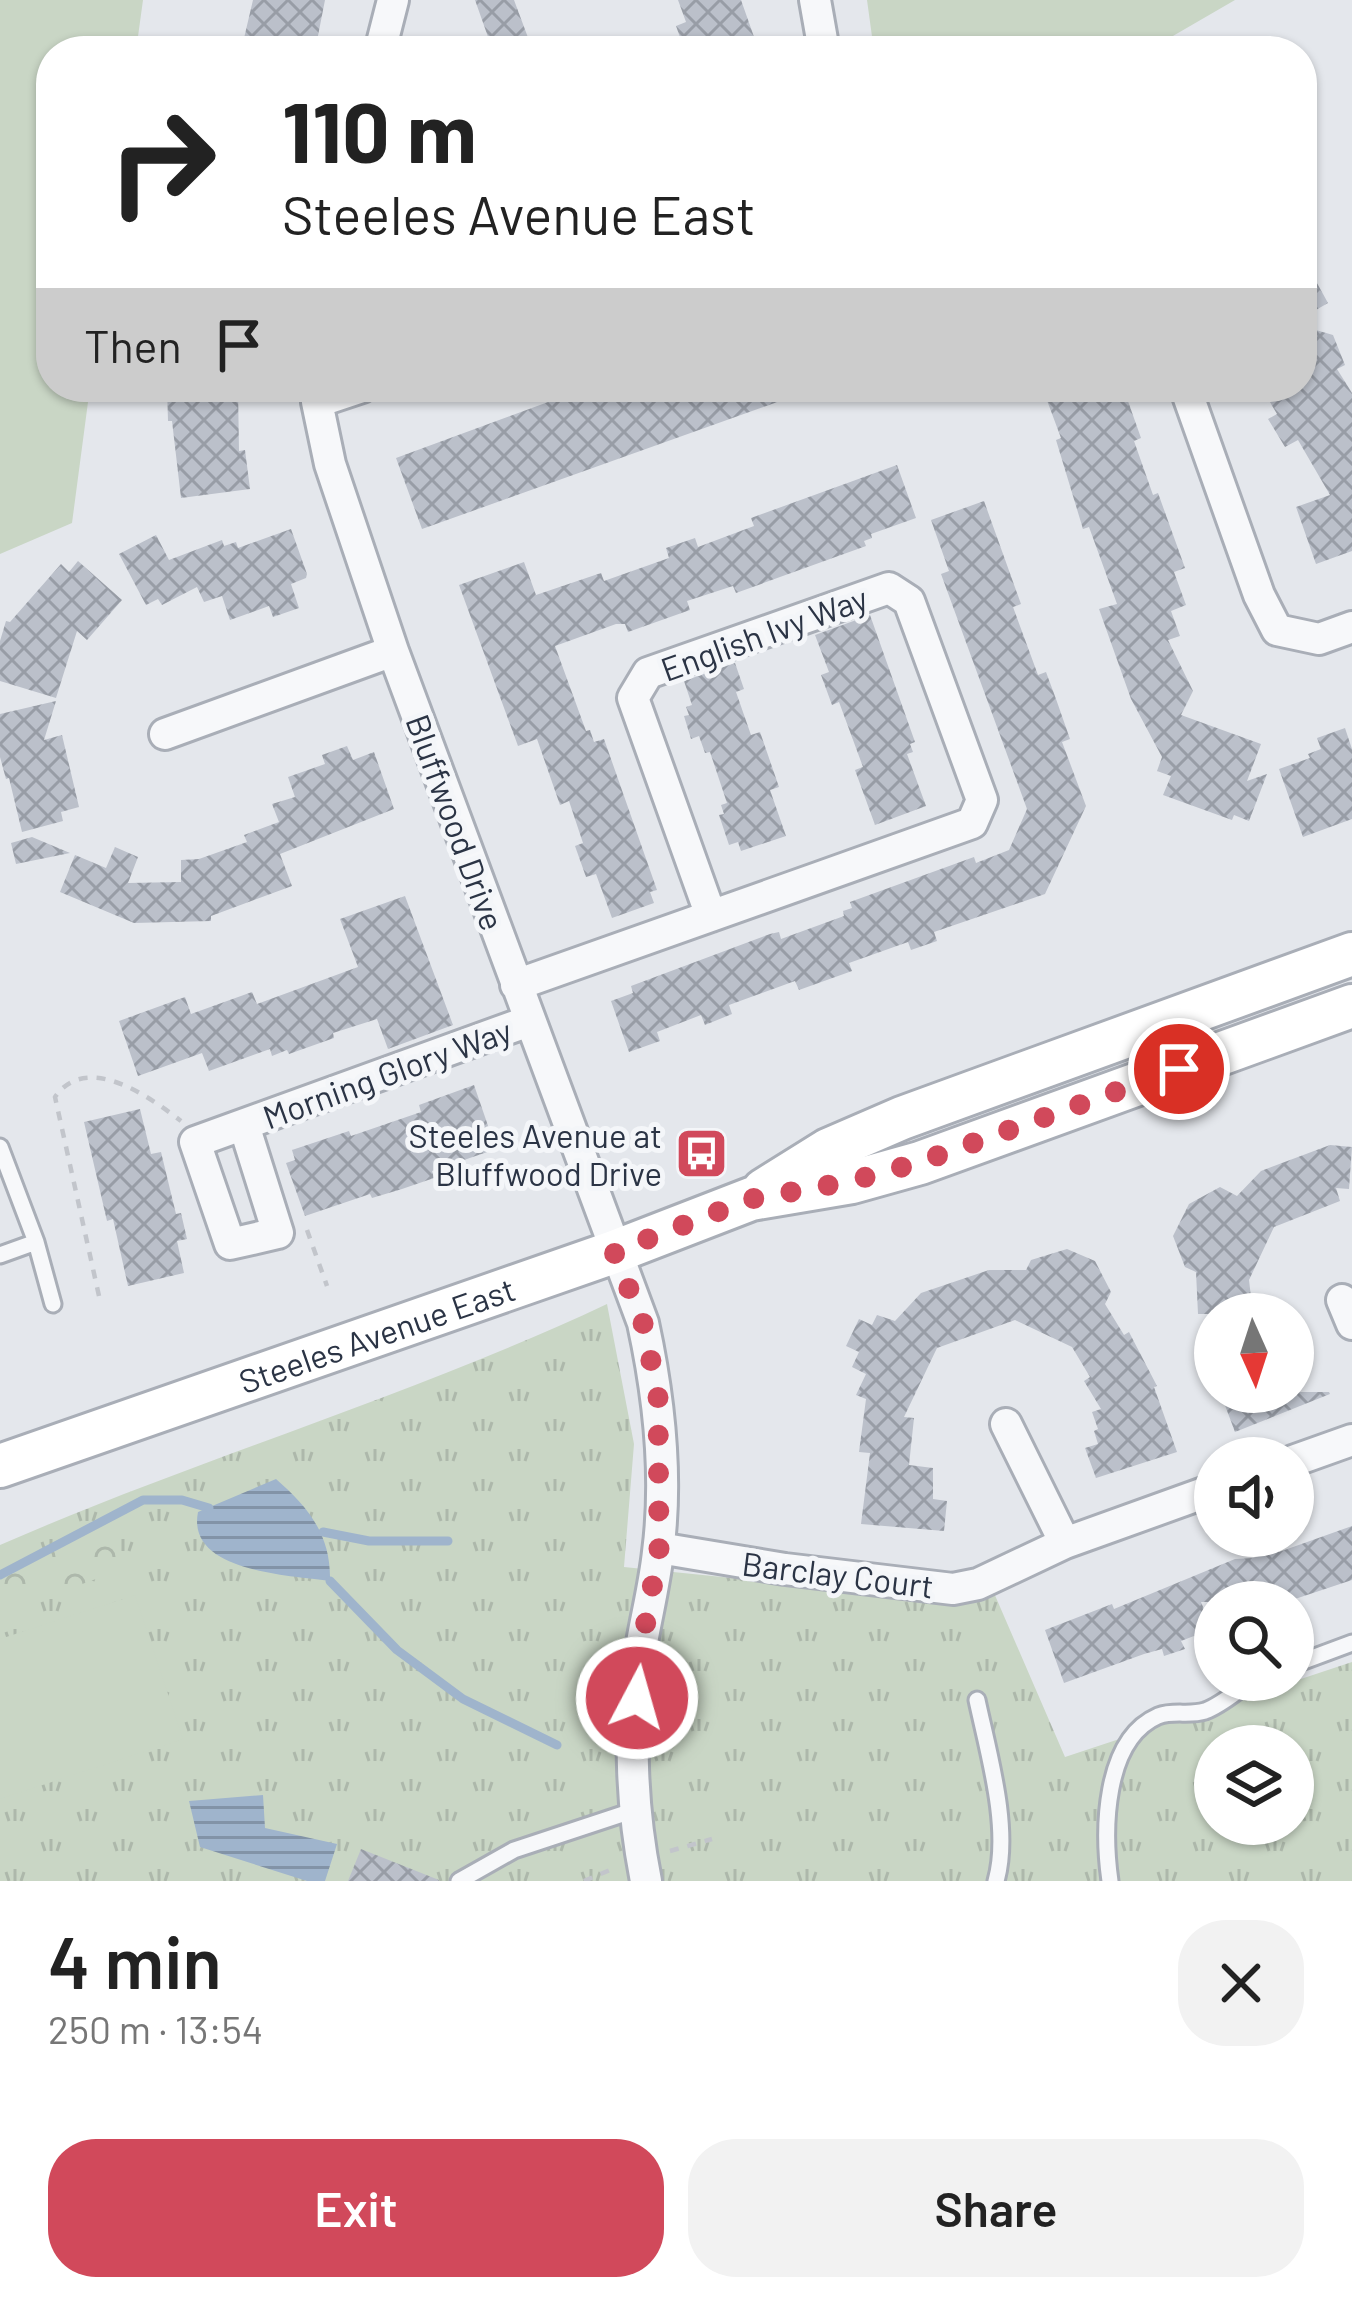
<!DOCTYPE html>
<meta charset="utf-8">
<style>
:root{--surface:#fff;--page:#f2f2f2;--text:#222;--muted:#767676;--accent:#d1495b}
body{margin:0;font-family:Barlow,sans-serif;background:var(--page);color:var(--text);height:100vh;display:flex;flex-direction:column;font-size:45px;white-space:nowrap}
*{box-sizing:border-box;margin:0}
p{font-size:39px;color:var(--muted)}
.icon{flex:none;width:66px;height:66px;fill:none;stroke:currentColor;stroke-width:2;stroke-linecap:round;stroke-linejoin:round}
.map{position:relative;height:1881px;overflow:hidden}
.details{display:flex;flex-direction:column;background:var(--surface);flex:1}
.details>*{flex:none}
.guide{position:absolute;left:36px;top:36px;width:1281px;height:366px;border-radius:48px;box-shadow:0 3px 9px #0004;background:#fff;color:var(--text);overflow:hidden}
.needle{width:78px;rotate:177deg}
.controls{position:absolute;left:1194px;top:1293px;display:grid;gap:24px}
.controls a{display:grid;place-items:center;width:120px;height:120px;border-radius:50%;background:var(--surface);box-shadow:0 3px 9px #0004;font-size:60px}
.pin{position:absolute;display:grid;place-items:center;width:102px;height:102px;color:#fff;margin:-51px;border:6px solid #fff;border-radius:50%;box-shadow:0 3px 12px #0007}
.me{position:absolute;width:132px;margin:-66px;rotate:6deg;stroke-linejoin:round;filter:drop-shadow(0 0 9px #0008)}
.turn{display:flex;align-items:center;gap:42px;height:252px;padding:0 48px;font-size:54px}
.turn .icon{width:156px;height:156px;stroke-width:2.5}
.turn b{display:block;font-size:84px;line-height:102px}
.then{display:flex;align-items:center;height:114px;padding:0 48px;background:#0003;gap:24px;font-size:45px}
.round{display:grid;place-items:center;flex:none;width:126px;height:126px;border-radius:48px;background:var(--page)}
.headline{display:flex;align-items:center;justify-content:space-between;height:204px;padding:0 48px}
h1{font-size:72px;font-weight:600;line-height:90px}
.primary-button{display:flex;gap:24px;margin-top:auto;padding:24px 48px}
.primary-button a{flex:1;height:138px;border-radius:48px;background:var(--accent);color:#fff;font-size:48px;font-weight:600;line-height:138px;text-align:center}
.primary-button a+a{background:var(--page);color:var(--text)}
.map>svg:first-child{display:block}
.grass{fill:url(#grass-tufts);fill-rule:evenodd}
.forest{fill:url(#forest-crowns)}
.park{fill:#c9d6c5}
.water{fill:url(#water-rules)}
.lines{fill:none;stroke-linecap:round;stroke-linejoin:round}
.stream{stroke:#9fb4cc;stroke-width:9}
.building{fill:url(#building-cross-hatch)}
.service-casing{stroke:#a9aeb7;stroke-width:21}
.minor-casing{stroke:#a9aeb7;stroke-width:36}
.secondary-casing{stroke:#a9aeb7;stroke-width:48}
.path{stroke:#c2c5cb;stroke-width:4.5;stroke-dasharray:9 9;stroke-linecap:butt}
.service{stroke:#f7f8fa;stroke-width:15}
.minor{stroke:#f7f8fa;stroke-width:30}
.secondary{stroke:#fff;stroke-width:42}
.route{stroke:#d1495b;stroke-width:21;stroke-dasharray:0 37.8}
.labels{text-anchor:middle;dominant-baseline:central;stroke-width:10;stroke-linejoin:round;paint-order:stroke}
.street-label{font-size:33px;fill:#2b3445;stroke:#f4f6f9}
.poi-label{font-size:33px;fill:#2b3445;stroke:#f4f6f9;text-anchor:end}
</style>
<div class="map">
<svg width="1352" height="1881" viewBox="0 0 1352 1881">
<defs>
<pattern id="grass-tufts" width="24" height="20" patternUnits="userSpaceOnUse" patternTransform="scale(3)"><rect width="24" height="20" fill="#c9d6c5"/><path d="M3 7l-1-3M5 7V3M7 7l1-3M15 17l-1-3M17 17v-4M19 17l1-3" fill="none" stroke="#adb8ab"/></pattern>
<pattern id="forest-crowns" width="20" height="18" patternUnits="userSpaceOnUse" patternTransform="scale(3)"><rect width="20" height="18" fill="#c9d6c5"/><path d="M2 6a3 3 0 1 1 6 0M12 15a3 3 0 1 1 6 0" fill="none" stroke="#adb8ab"/></pattern>
<pattern id="water-rules" width="6" height="5" patternUnits="userSpaceOnUse" patternTransform="scale(3)"><rect width="6" height="5" fill="#9fb4cc"/><path d="M0 2.5h6" fill="none" stroke="#8293a7"/></pattern>
<pattern id="building-cross-hatch" width="8" height="8" patternUnits="userSpaceOnUse" patternTransform="scale(3)"><rect width="8" height="8" fill="#bbc0ca"/><path d="M0 0l8 8M0 8l8-8" fill="none" stroke="#989da6"/></pattern>
</defs>
<rect width="100%" height="100%" fill="#e4e7ec"/>
<path class="grass" d="M607,1304l27,140 -10,123 322,33 48,-7 71,164 287,-95v219h-1352v-336c199,-87 410,-148 607,-241zM1215,1746h78v78h-78z"/>
<path class="forest" d="M111,1525l15,43 -126,46v-43z"/>
<path class="park" d="M0,0h143l-7,51h-85v336h39l-18,136 -72,31z
M867,0h368l-88,51h-273z
M135,1595l48,144 -183,60v-160z"/>
<path class="water" d="M276,1479c33,29 55,56 54,102 -41,-6 -144,-9 -132,-69z
M263,1795l2,33 72,16 -12,37h-18l-107,-34 -11,-46z"/>
<g class="lines">
<path class="stream" d="M323,1532l46,9h79
M0,1575l143,-75h39l27,8
M330,1581l67,69 66,49 94,46"/>
</g>
<path class="building" d="M253,0h72l-10,51h-74z
M475,0h39l19,51h-40z
M678,0h63l18,51h-74l-9,-25 10,-4z
M1302,256l26,47 -26,15z
M1302,326l31,9 12,30 -8,4 15,24v158l-36,13 -20,-57 34,-12 -32,-55 -13,7 -17,-28 9,-5 -16,-27h41z
M167,387l71,1 1,63 6,-1 5,39 -69,9 -9,-77h-4z
M589,387h224l1,2 -392,140 -26,-71z
M1042,387h81l18,51 -7,3 19,54 5,-2 27,75 -11,4 12,33 -15,6 9,25 -12,4 25,51 -12,24 80,29 -14,37 20,-7 -18,47 -15,-6 -2,5 -69,-25 8,-19 -14,-5 5,-14 -31,-58 -32,-90 18,-5 -28,-77 -6,2 -27,-89 5,-2z
M897,465l19,53 -45,16 1,4 -8,3 2,5 -130,47 -3,-7 -46,15 3,9 -62,22 -3,-8h-9l-61,22 31,85 4,-1 4,12 10,-3 53,151 -7,2 4,11 -42,15 -16,-44 -10,3 -11,-31 8,-3 -14,-42 -9,4 -23,-66 -19,7 -59,-161 65,-23 12,33 65,-22 3,8 65,-23 -3,-10 29,-10 3,9 56,-21 -3,-8z
M984,501l37,103 -8,3 25,68 8,-3 10,27 14,40 -8,3 24,64 -41,88 -111,38 3,9 -26,9 -3,-8 -59,21 3,8 -53,19 -4,-9 -66,24 3,9 -27,11 -4,-10 -44,17 3,9 -31,11 -18,-51 22,-8 -2,-7 139,-52 9,-2 2,7 63,-23 -1,-5 9,-3 -2,-6 124,-45 2,6 33,-13 18,-41 -86,-235 8,-3 -18,-51z
M291,529l16,45 -1,4 -15,6 8,24 -26,9 -4,-11 -39,14 -8,-24 -18,6 -7,-15 -35,18 -4,-6 -12,6 -27,-51 37,-19 13,25 53,-20 2,6 12,-4 2,6z
M78,561l44,39 -35,40 -10,-9 -21,67 -56,-17v-40l6,-20 4,1 51,-58 8,8z
M870,615l45,127 -5,2 3,8 -6,2 19,52 -51,19 -20,-55 8,-3 -24,-65 -7,3 -11,-30 8,-3 -14,-37z
M735,663l9,26 -8,3 15,43 9,-3 19,55 -9,3 16,46 -45,15 -3,-9 -9,3 -10,-30 5,-1 -3,-9 6,-2 -17,-51 -5,1 -6,-17 -8,3 -7,-23 5,-1 -3,-8 6,-2 -8,-24z
M56,701l-12,39 18,-5 17,72 -18,5 2,9 -41,11 -13,-54 -3,1 -6,-22v-43z
M1345,728l7,21v70l-49,18 -24,-68 31,-11 -2,-4 13,-5 -4,-11z
M347,746l6,14 21,-8 20,57 -114,45 12,32 -81,30v5l-77,2 -74,-31 15,-37 31,13 9,-21 23,10 -10,26 53,-1v-22l18,-1 48,-17 -3,-7 35,-13 -7,-18 23,-7 -7,-20 37,-13 -3,-9z
M32,837l38,16 -54,11 -5,-21z
M405,896l48,129 -65,24 -11,-30 -44,14 1,5 -45,16 -2,-4 -15,6 -2,-7 -61,22 -7,-18 -64,23 -19,-55 66,-24 6,17 61,-22 5,12 101,-37 -18,-48z
M474,1085l22,64 -64,22 2,7 -32,11 -30,9 -2,-4 -65,22 -19,-53 9,-3 -3,-10 57,-19 2,5 70,-24 -2,-7z
M140,1109l11,45 10,-2 15,62 5,-1 6,26 -10,2 7,32 -56,13 -15,-67 -6,2 -23,-99z
M1330,1145l22,2 -3,42 -13,-1 4,13 -66,26 -25,53 4,34h-55l-2,-42 -11,-5 -12,-31 16,-32 31,-17 17,9 24,-25z
M1067,1249l28,12 16,31 -6,12 19,31 5,-3 28,54 -3,1 23,65 -81,26 -11,-30 13,-4 -4,-13 4,-2 -6,-17 9,-3 -17,-28 6,-4 -18,-30 -57,-27 -78,28 -33,69 10,1 -5,47 24,3v31l14,2 -3,30 -83,-7 9,-71 -11,-1 7,-53 -10,-4 10,-21 -14,-7 7,-15 -13,-6 13,-27 13,6 5,-10 18,6 26,-28 68,-23h37l5,-10z
M1220,1392h109l1,2 -95,38z
M1352,1526v54l-66,22h-85l11,27 -31,12 4,8 -21,7 -2,-7 -18,5 -80,29 -19,-53 67,-26 2,5 121,-50 18,-1 25,-9 1,3z
M361,1849l78,31v1h-91z"/>
<g class="lines">
<defs>
<path id="service" d="M0,1147l36,95
M0,1255l36,-13 17,62
M1293,1665l59,-22
M977,1700c11,52 34,129 19,181
M459,1881l55,-31 121,-40
M1110,1881c-7,-49 -7,-141 48,-165 16,-6 31,0 47,-5 17,-6 33,-21 48,-31"/>
<path id="minor" d="M815,0l9,51
M380,51l13,-51
M318,387l-1,15 13,62 63,187 250,672c16,74 25,153 15,229 -4,37 -14,73 -19,109 -11,71 -7,150 7,220
M1185,387l74,208 18,35 42,9 33,-12
M317,402l45,-15
M165,734l228,-83
M516,985c152,-53 304,-108 456,-162l10,-23 -73,-199 -20,-13 -241,85 -15,25 78,218
M244,1125l34,108 -48,11 -35,-102 334,-121
M1342,1300l10,24
M1006,1424l59,119
M1293,1461l59,-21
M659,1548l126,21 168,20 25,-5 87,-41 150,-54"/>
<g id="secondary">
<path d="M764,1190l64,-40 74,-32 450,-164"/>
<path id="s1" d="M0,1466l614,-214 137,-53 101,-17 68,-19 432,-157"/>
</g>
</defs>
<use href="#service" class="service-casing"/>
<use href="#minor" class="minor-casing"/>
<use href="#secondary" class="secondary-casing"/>
<path class="path" d="M307,1230l20,56
M99,1296l-44,-199c32,-46 96,1 126,24
M670,1851l42,-12
M584,1881l33,-14"/>
<use href="#service" class="service"/>
<use href="#minor" class="minor"/>
<use href="#secondary" class="secondary"/>
</g>
<g class="lines">
<path class="route" d="M637,1698l1,-32 21,-117 -1,-155 -15,-71 -29,-71 137,-53 101,-18 68,-19 259,-93"/>
</g>
<defs>
<symbol id="bus-square" viewBox="-11 -11 22 22"><rect x="-9" y="-9" width="18" height="18" rx="4" fill="#d1495b" stroke="#f4f6f9"/><path d="M-5-6H5V4H4V6H2V4H-2V6H-4V4H-5ZM-3.5-4V0h7V-4ZM-3.5 1.2v1.5H-2V1.2ZM2 1.2v1.5H3.5V1.2Z" fill="#fff"/></symbol>
</defs>
<g fill-rule="evenodd">
<use href="#bus-square" x="672" y="1124" width="59" height="59"/>
</g>
<g class="labels">
<g class="street-label">
<text transform="translate(764 633) rotate(-20)">English Ivy Way</text>
<text transform="translate(456 822) rotate(70)">Bluffwood Drive</text>
<text transform="translate(387 1073) rotate(-20)">Morning Glory Way</text>
<text stroke="none"><textPath href="#s1" startOffset="399">Steeles Avenue East</textPath></text>
<text transform="translate(838 1574) rotate(7)">Barclay Court</text>
</g>
<g class="poi-label">
<text x="662" y="1135">Steeles Avenue at<tspan x="662" dy="38">Bluffwood Drive</tspan></text>
</g>
</g>
</svg>
<div class="controls">
<a><svg class="needle" viewBox="-14 -14 28 28"><path d="M0-13l5 13h-10z" fill="#e53935"/><path d="M0 13l5-13h-10z" fill="#767676"/></svg></a>
<a><svg class="icon" aria-label="sound" viewBox="0 0 24 24"><path d="M4 9h4l5-4v14l-5-4H4zM17 9q2 3 0 6"/></svg></a>
<a><svg class="icon" aria-label="search" viewBox="0 0 24 24"><circle cx="10" cy="10" r="6"/><path d="M15 15l6 6"/></svg></a>
<a><svg class="icon" aria-label="layers" viewBox="0 0 24 24"><path d="M12 4l9 5-9 5-9-5zM3 14l9 5 9-5"/></svg></a>
</div>
<div class="pin" style="left:1179px;top:1069px;background:#d93025"><svg class="icon" aria-label="arrive" viewBox="0 0 24 24"><path d="M6 21V4h12l-3 4 3 4H6"/></svg></div>
<svg class="me" style="left:637px;top:1698px" viewBox="-20 -20 40 40"><circle r="17" fill="#d1495b" stroke="#fff" stroke-width="3"/><path d="M0-11L8 9 0 5-8 9z" fill="#fff"/></svg>
<div class="guide">
<div class="turn"><svg class="icon" aria-label="right" viewBox="0 0 24 24"><path d="M7 20v-9h11M14 6l5 5-5 5"/></svg><div><b>110 m</b>Steeles Avenue East</div></div>
<div class="then">Then<svg class="icon" aria-label="arrive" viewBox="0 0 24 24"><path d="M6 21V4h12l-3 4 3 4H6"/></svg></div>
</div>
</div>
<section class="details">
<div class="headline"><div><h1>4 min</h1><p>250 m · 13:54</p></div><a class="round"><svg class="icon" aria-label="close" viewBox="0 0 24 24"><path d="M6 6l12 12M18 6L6 18"/></svg></a></div>
<div class="primary-button"><a>Exit</a><a>Share</a></div>
</section>
